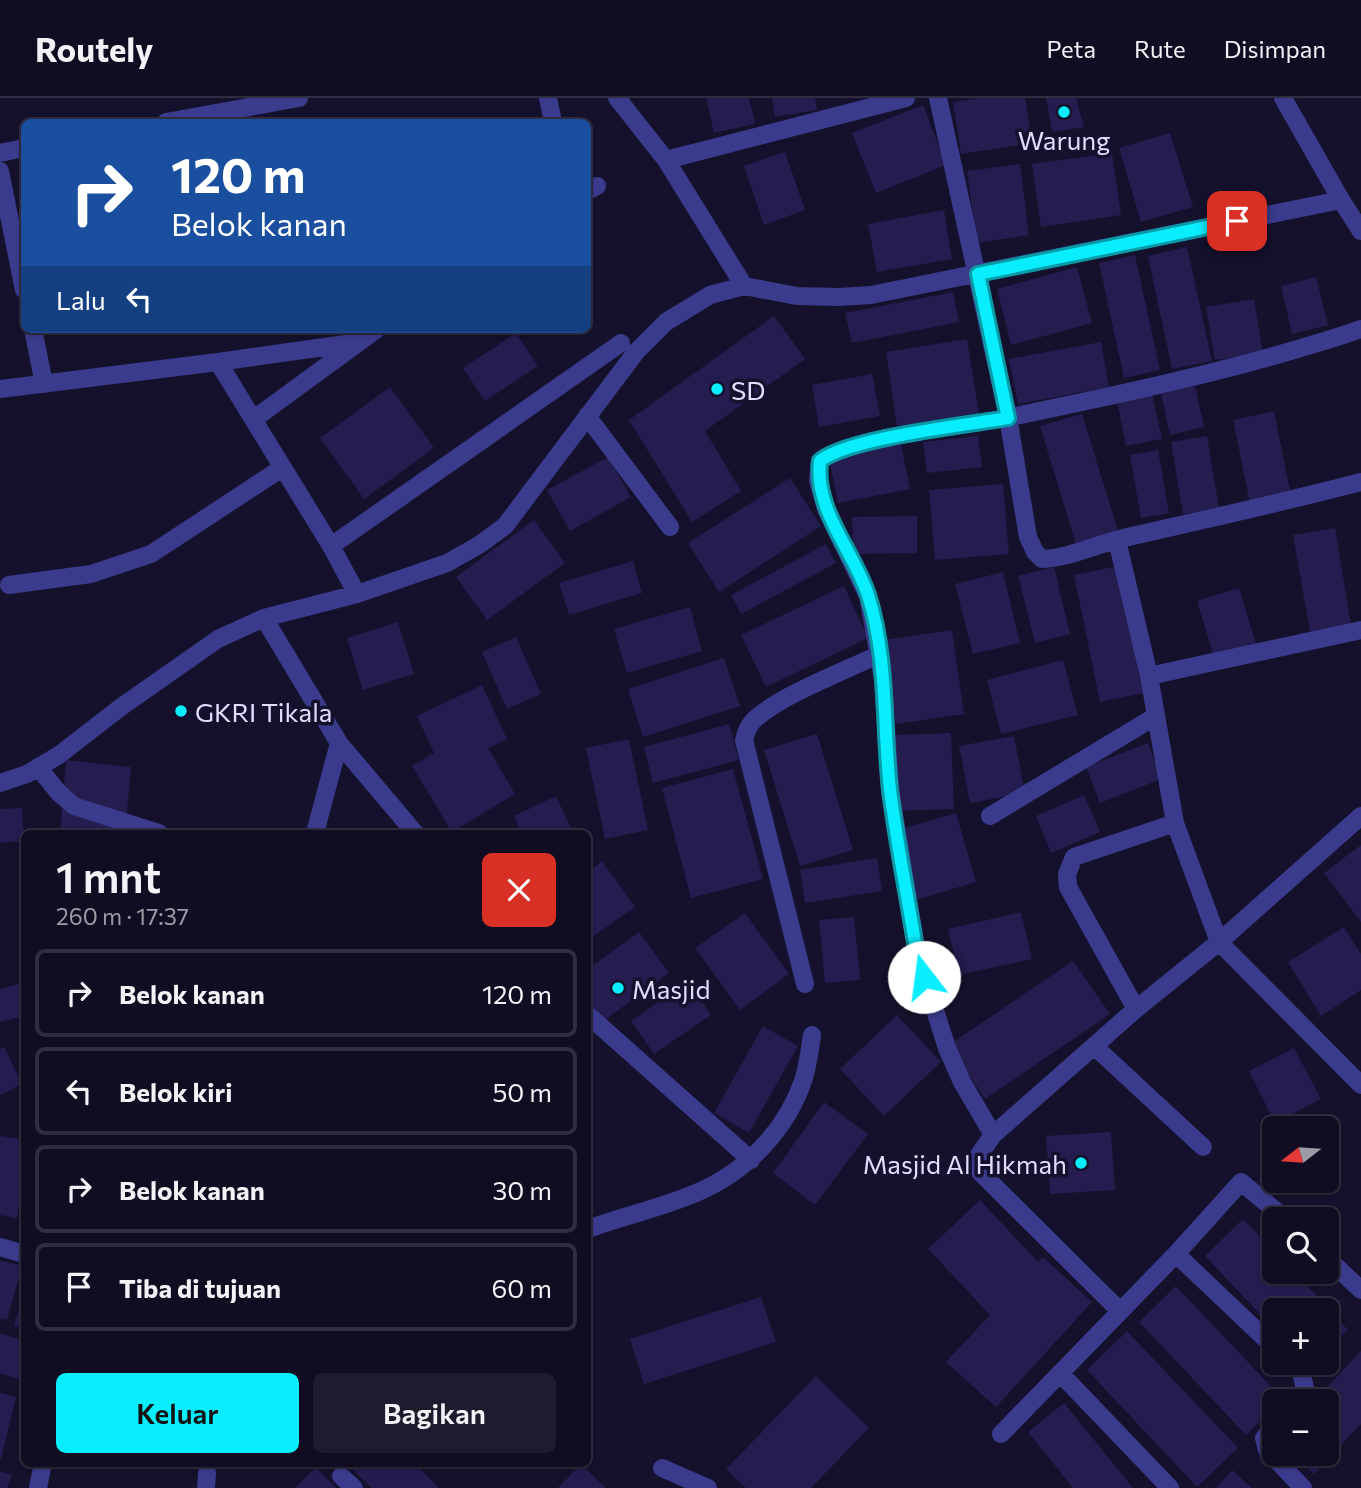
<!DOCTYPE html>
<html lang="id">
<head>
<meta charset="utf-8">
<style>
	:root { --surface:#100d22; --page:#1e1b2f; --text:#f1f3f6; --muted:#9c9ca5; --line:#302d40; --accent:#09eeff }
	body { margin:0; font-family:Commissioner,sans-serif; background:var(--page); color:var(--text); height:100vh; display:flex; flex-direction:column; font-size:26px; white-space:nowrap }
	* { box-sizing:border-box; margin:0 }
	p { font-size:23px; color:var(--muted) }
	.icon { flex:none; width:38px; height:38px; fill:none; stroke:currentColor; stroke-width:2; stroke-linecap:round; stroke-linejoin:round }
	.map { position:relative; flex:1; overflow:hidden }
	.sheet { position:absolute; left:21px; top:732px; width:570px; height:637px; display:flex; flex-direction:column; background:var(--surface); border-radius:10px; box-shadow:0 2px 5px #0004,0 0 0 2px var(--line) }
	.sheet>* { flex:none }
	.top-card { position:absolute; left:21px; top:21px; width:570px; height:214px; border-radius:10px; box-shadow:0 2px 5px #0004,0 0 0 2px var(--line); background:#1a4fa0; color:#fff; overflow:hidden }
	.needle { width:46px; rotate:253deg }
	.buttons { position:absolute; left:1262px; top:1018px; display:grid; gap:14px }
	.buttons a { display:grid; place-items:center; width:77px; height:77px; border-radius:10px; background:var(--surface); box-shadow:0 2px 5px #0004,0 0 0 2px var(--line); font-size:35px }
	.pin { position:absolute; display:grid; place-items:center; width:60px; height:60px; color:#fff; margin:-30px; border-radius:14px; box-shadow:0 4px 10px #0006 }
	.me { position:absolute; width:77px; margin:-38px; rotate:345deg; stroke-linejoin:round; filter:drop-shadow(0 0 5px #0008) }
	.turn { display:flex; align-items:center; gap:24px; height:147px; padding:0 35px; font-size:32px }
	.turn .icon { width:91px; height:91px; stroke-width:2.5 }
	.turn b { display:block; font-size:49px; line-height:60px }
	.then { display:flex; align-items:center; height:66px; padding:0 35px; background:#0003; gap:14px; font-size:26px }
	.round { display:grid; place-items:center; flex:none; width:74px; height:74px; border-radius:10px; background:var(--page) }
	.overview { display:flex; align-items:center; justify-content:space-between; height:119px; padding:0 35px }
	h1 { font-size:42px; font-weight:600; line-height:52px }
	.primary-button { display:flex; gap:14px; margin-top:auto; padding:14px 35px }
	.primary-button a { flex:1; height:80px; border-radius:10px; background:var(--accent); color:#111; font-size:28px; font-weight:600; line-height:80px; text-align:center }
	.primary-button a+a { background:var(--page); color:var(--text) }
	ul { padding:0; list-style:none }
	li { display:flex; align-items:center; gap:21px; height:88px; margin:0 14px 10px; padding:0 21px; border:4px solid var(--line); border-radius:10px }
	li div { flex:1 }
	li b { display:block; font-size:26px }
	li em { font-style:normal }
	header { display:flex; align-items:center; gap:42px; box-sizing:border-box; height:98px; padding:0 35px; background:var(--surface); border-bottom:2px solid var(--line) }
	header strong { font-size:33px }
	nav { display:flex; gap:38px; margin-inline-start:auto; font-size:24px }
	.map>svg:first-child { display:block }
	.building { fill:#251c4f }
	.lines { fill:none; stroke-linecap:round; stroke-linejoin:round }
	.minor { stroke:#3b3b8d; stroke-width:18 }
	.route-casing { stroke:#069ba6; stroke-width:18 }
	.route { stroke:#09eeff; stroke-width:12 }
	.poi-dot { fill:#09eeff; stroke:#15112d; stroke-width:2.5 }
	.labels { text-anchor:middle; dominant-baseline:central; stroke-width:7; stroke-linejoin:round; paint-order:stroke }
	.poi-label { font-size:26px; fill:#e0ddff; stroke:#15112d; text-anchor:start }
</style>
</head>
<body>
<header>
<strong>Routely</strong>
<nav><a>Peta</a><a>Rute</a><a>Disimpan</a></nav>
</header>
<div class="map">
<svg width="1361" height="1390" viewBox="0 0 1361 1390">
	<rect width="100%" height="100%" fill="#15112d"/>
	<path class="building" d="M706,0H749L755,26L714,35Z
		M772,0H815L817,12L775,19Z
		M980,0H1025L1032,45L961,56L953,4Z
		M1046,0H1076L1084,29L1052,34Z
		M923,7L946,67L876,95L852,35Z
		M1170,35L1193,109L1141,124L1119,50Z
		M785,54L805,112L764,127L744,68Z
		M1112,55L1121,117L1041,129L1032,66Z
		M1020,66L1029,137L977,145L967,73Z
		M944,112L952,161L877,174L868,126Z
		M1187,149L1212,263L1172,271L1148,158Z
		M1135,157L1160,272L1124,280L1099,165Z
		M1077,169L1092,225L1011,247L997,191Z
		M1316,179L1328,227L1292,236L1281,188Z
		M953,194L959,224L852,245L845,215Z
		M1254,201L1263,255L1215,262L1206,209Z
		M774,218L805,261L705,333L741,393L692,424L629,322Z
		M516,235L538,268L485,303L463,270Z
		M967,241L979,315L897,328L886,254Z
		M1101,244L1109,289L1018,306L1009,261Z
		M872,276L880,318L819,329L812,287Z
		M1195,288L1204,329L1170,337L1161,296Z
		M390,289L434,350L364,401L320,340Z
		M1152,296L1162,341L1126,348L1117,303Z
		M1274,313L1291,397L1250,405L1233,322Z
		M1082,316L1119,436L1077,449L1040,328Z
		M978,338L982,369L927,375L923,344Z
		M1207,338L1219,410L1183,416L1171,344Z
		M901,346L910,391L838,405L829,360Z
		M1158,352L1169,415L1141,420L1130,357Z
		M608,359L631,399L570,433L547,392Z
		M790,380L821,428L719,494L688,445Z
		M1003,386L1009,456L935,462L929,392Z
		M917,418V455L853,456L852,419Z
		M534,422L565,465L487,522L456,479Z
		M1335,430L1351,527L1310,534L1293,437Z
		M826,446L836,465L741,516L731,497Z
		M633,463L642,495L569,517L559,485Z
		M1118,468L1143,595L1100,604L1074,477Z
		M1054,469L1070,536L1035,545L1018,478Z
		M1003,474L1020,545L973,556L955,486Z
		M844,488L868,540L766,589L741,537Z
		M1239,490L1256,546L1214,559L1197,503Z
		M690,509L702,553L627,575L614,531Z
		M398,524L414,576L363,592L347,540Z
		M952,532L964,616L896,626L884,542Z
		M516,539L541,596L507,611L482,554Z
		M724,560L740,608L643,639L628,591Z
		M1063,562L1078,617L1001,636L987,582Z
		M482,587L507,641L488,650L515,696L452,734L412,668L434,655L417,618Z
		M729,626L739,662L653,685L644,649Z
		M951,635L954,711L897,713L894,637Z
		M817,636L853,752L800,768L764,652Z
		M1014,638L1025,695L970,705L959,648Z
		M629,641L648,732L605,741L586,650Z
		M1148,645L1161,681L1100,705L1086,669Z
		M66,662L131,669L125,735H60Z
		M733,671L763,781L691,800L662,690Z
		M1084,697L1100,734L1051,755L1036,718Z
		M556,698L573,735H521L514,718Z
		M22,710L24,743L0,745V711Z
		M956,715L976,784L916,802L897,732Z
		M1361,747V824L1324,775Z
		M877,760L882,793L805,805L800,772Z
		M602,763L635,809L588,842V774Z
		M1021,814L1032,861L959,877L948,831Z
		M745,815L789,876L740,912L695,850Z
		M854,819L860,882L825,885L819,822Z
		M1344,829L1361,856V892L1321,918L1288,864Z
		M639,834L669,875L602,924L588,906V871Z
		M1073,863L1110,916L985,1001L949,947Z
		M688,884L711,917L654,956L631,923Z
		M22,885L24,918L0,924V891Z
		M897,917L941,964L884,1018L840,971Z
		M763,928L798,948L749,1035L714,1015Z
		M4,949L22,986L0,997V951Z
		M1294,950L1321,1001L1275,1025L1249,973Z
		M824,1004L868,1036L815,1107L773,1075Z
		M1111,1034L1115,1092L1050,1096L1046,1038Z
		M0,1038L24,1042V1077L17,1120L0,1117Z
		M980,1102L1038,1164L1043,1159L1092,1204L996,1309L946,1264L990,1217L928,1151Z
		M1243,1121L1274,1153V1174H1294L1348,1232L1326,1252V1213H1274V1231L1205,1158Z
		M0,1162L22,1168L7,1222L0,1220Z
		M1176,1188L1283,1301L1274,1304V1310L1246,1337L1139,1224Z
		M24,1194V1231L14,1228Z
		M761,1199L776,1244L644,1286L630,1241Z
		M1127,1233L1238,1350L1197,1389L1087,1272Z
		M0,1235L24,1243V1283L0,1275Z
		M1361,1253V1326L1314,1376L1294,1356H1326V1304H1313Z
		M816,1278L869,1330L811,1390H746L726,1371Z
		M0,1295L16,1299L1,1361H0Z
		M1064,1305L1133,1390H1073L1028,1334Z
		M355,1365H414L439,1390H372L350,1369Z
		M581,1366L606,1390H558Z
		M316,1369L336,1390H295Z
		M1232,1372L1252,1390H1216Z
		M0,1373L12,1377L7,1390H0Z"/>
	<g class="lines">
		<path class="minor" d="M548,0L553,24
			M617,0L666,62L744,188
			M938,0L1008,319L1028,439L1035,454L1042,461C1069,460 1095,447 1120,441C1201,422 1281,405 1361,384
			M1283,0L1341,102
			M166,24L299,0
			M0,55L24,50
			M666,62L906,0
			M0,73L24,192
			M588,93L597,88
			M33,231L44,286
			M218,264L353,245
			M0,291L218,264L331,448L357,496
			M587,318L670,429
			M254,321L377,231
			M1117,442L1149,578L1175,725L1219,844L1361,987
			M331,448L621,245
			M9,487L91,476L151,456L282,370
			M264,520L339,645L415,735
			M1149,578L1361,532
			M38,669L58,694L74,708L159,735
			M0,685L27,676L59,657L121,609L218,541L264,520L357,496L447,465L479,447L505,428L636,254L666,224L710,197L744,188L797,198L839,199L871,197L1341,102L1361,133
			M990,718L1156,618
			M315,735L339,645
			M805,886L744,642C746,635 748,628 753,623C780,597 845,573 880,556
			M1136,911L1068,789L1067,776L1074,759L1175,725
			M588,917L751,1062
			M1094,948L1203,1049
			M993,1037L962,984L947,950L917,856L890,692L883,581L868,498L826,411L818,382L820,363C849,339 968,328 1011,319C1097,301 1184,283 1270,259C1300,250 1331,242 1361,231
			M588,1131C623,1118 661,1110 696,1095C746,1074 787,1032 804,980C808,966 810,951 812,937
			M0,1149L24,1156
			M1176,1156L1241,1084L1287,1122
			M1326,1159L1361,1192
			M1120,1213L980,1074L979,1057L993,1037L1136,911L1219,844L1361,718
			M1292,1265L1301,1274L1305,1290L1294,1304
			M1060,1275L1170,1390
			M1274,1328L1264,1340L1267,1352L1303,1390
			M1001,1336L1176,1156L1274,1249
			M662,1370L708,1390
			M341,1378L354,1390
			M38,1390L43,1365
			M206,1390L207,1375"/>
	</g>
	<g class="lines">
		<g class="route-casing">
			<path id="route" d="M924,879L917,856C908,801 897,747 890,692C883,628 888,559 868,497C853,452 814,412 820,363C848,340 967,327 1008,320L978,176L1237,123"/>
		</g>
		<use href="#route" class="route"/>
	</g>
	<g class="poi-dot">
		<circle cx="1064" cy="14" r="7"/>
		<circle cx="717" cy="291" r="7"/>
		<circle cx="181" cy="613" r="7"/>
		<circle cx="618" cy="890" r="7"/>
		<circle cx="1081" cy="1065" r="7"/>
	</g>
	<g class="labels">
		<g class="poi-label">
			<text x="1064" y="41" text-anchor="middle">Warung</text>
			<text x="731" y="291">SD</text>
			<text x="195" y="613">GKRI Tikala</text>
			<text x="632" y="890">Masjid</text>
			<text x="1067" y="1065" text-anchor="end">Masjid Al Hikmah</text>
		</g>
	</g>
</svg>
<div class="buttons">
<a><svg class="needle" viewBox="-14 -14 28 28"><path d="M0-13l5 13h-10z" fill="#e53935"/><path d="M0 13l5-13h-10z" fill="#9c9ca5"/></svg></a>
<a><svg class="icon" aria-label="search" viewBox="0 0 24 24"><circle cx="10" cy="10" r="6"/><path d="M15 15l6 6"/></svg></a>
<a>+</a>
<a>−</a>
</div>
<div class="pin" style="left:1237px;top:123px;background:#d93025"><svg class="icon" aria-label="arrive" viewBox="0 0 24 24"><path d="M6 21V4h12l-3 4 3 4H6"/></svg></div>
<svg class="me" style="left:924px;top:879px" viewBox="-20 -20 40 40"><circle r="19" fill="#fff"/><path d="M0-13L10 11 0 6-10 11z" fill="#09eeff"/></svg>
<div class="top-card">
<div class="turn"><svg class="icon" aria-label="right" viewBox="0 0 24 24"><path d="M7 20v-9h11M14 6l5 5-5 5"/></svg><div><b>120 m</b>Belok kanan</div></div>
<div class="then">Lalu<svg class="icon" aria-label="left" viewBox="0 0 24 24"><path d="M17 20v-9H6M10 6l-5 5 5 5"/></svg></div>
</div>
<section class="sheet">
<div class="overview"><div><h1>1 mnt</h1><p>260 m · 17:37</p></div><a class="round" style="background:#d93025;color:#fff"><svg class="icon" aria-label="close" viewBox="0 0 24 24"><path d="M6 6l12 12M18 6L6 18"/></svg></a></div>
<ul>
<li><svg class="icon" aria-label="right" viewBox="0 0 24 24"><path d="M7 20v-9h11M14 6l5 5-5 5"/></svg><div><b>Belok kanan</b></div><em>120 m</em></li>
<li><svg class="icon" aria-label="left" viewBox="0 0 24 24"><path d="M17 20v-9H6M10 6l-5 5 5 5"/></svg><div><b>Belok kiri</b></div><em>50 m</em></li>
<li><svg class="icon" aria-label="right" viewBox="0 0 24 24"><path d="M7 20v-9h11M14 6l5 5-5 5"/></svg><div><b>Belok kanan</b></div><em>30 m</em></li>
<li><svg class="icon" aria-label="arrive" viewBox="0 0 24 24"><path d="M6 21V4h12l-3 4 3 4H6"/></svg><div><b>Tiba di tujuan</b></div><em>60 m</em></li>
</ul>
<div class="primary-button"><a>Keluar</a><a>Bagikan</a></div>
</section>
</div>
</body>
</html>
